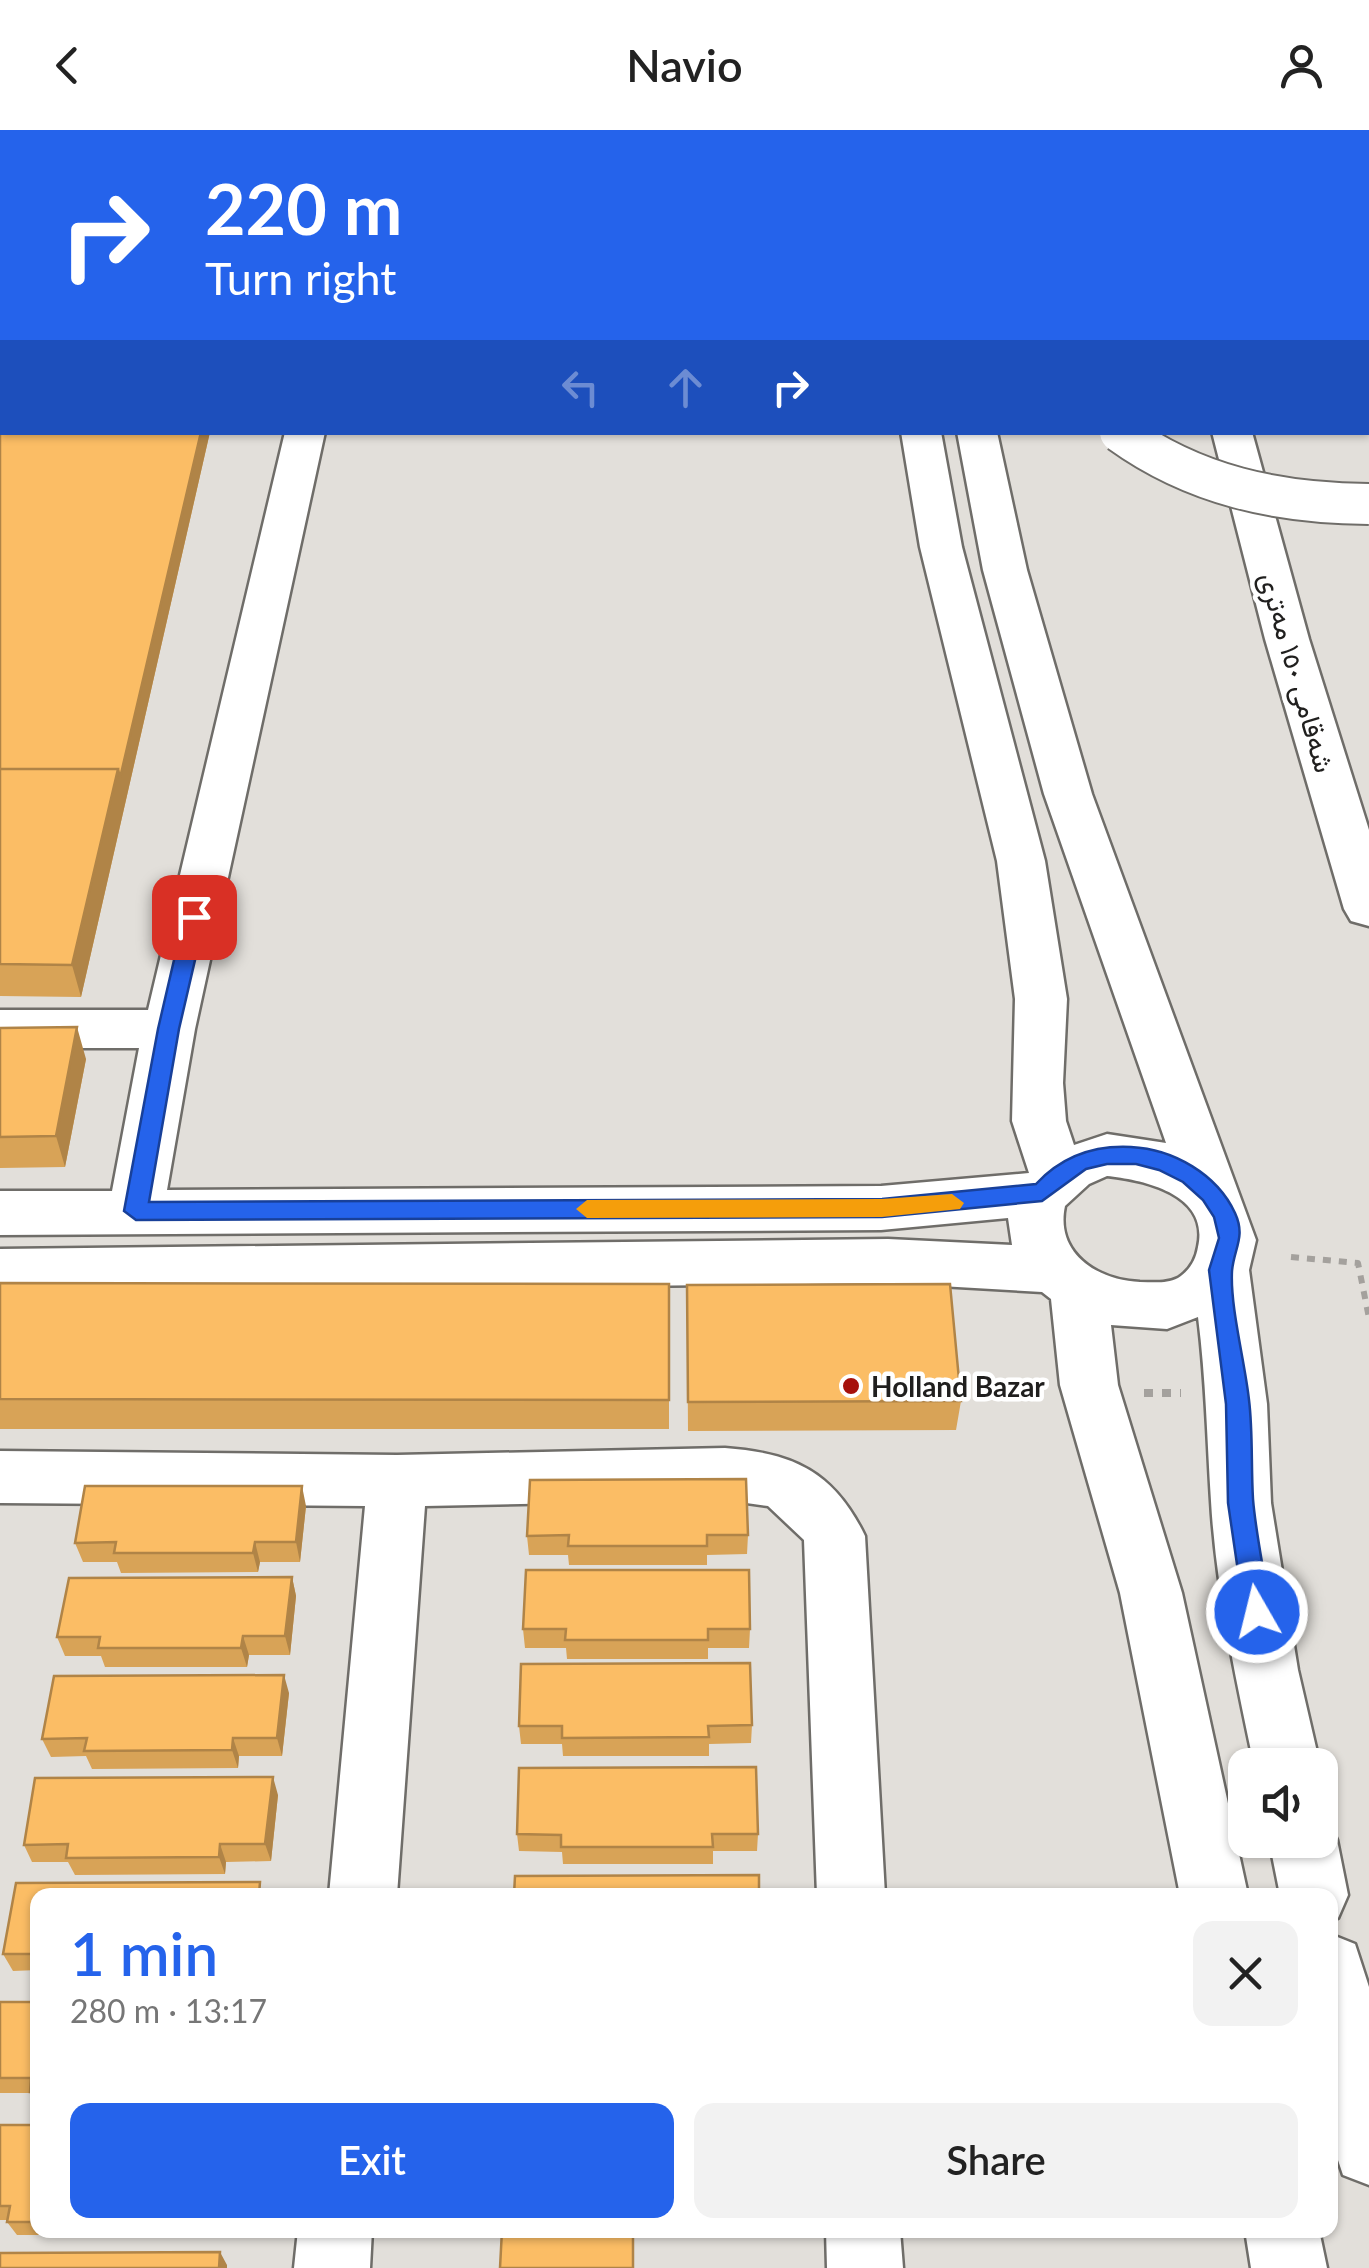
<!DOCTYPE html>
<html lang="en">
<head>
<meta charset="utf-8">
<style>
	:root { --surface:#fff; --page:#f2f2f2; --text:#222; --muted:#767676; --accent:#2563eb }
	body { margin:0; font-family:Lato,Vazirmatn,sans-serif; background:var(--page); color:var(--text); height:100vh; display:flex; flex-direction:column; font-size:38px; white-space:nowrap }
	* { box-sizing:border-box; margin:0 }
	p { font-size:32px; color:var(--muted) }
	.icon { flex:none; width:55px; height:55px; fill:none; stroke:currentColor; stroke-width:2; stroke-linecap:round; stroke-linejoin:round }
	.map { position:relative; flex:1; overflow:hidden }
	.drawer { position:absolute; left:30px; top:1758px; width:1308px; height:350px; display:flex; flex-direction:column; background:var(--surface); border-radius:20px; box-shadow:0 2px 8px #0004 }
	.drawer>* { flex:none }
	.hud { position:absolute; left:0px; top:0px; width:1370px; height:305px; box-shadow:0 2px 8px #0004; background:#2563eb; color:#fff; overflow:hidden }
	.fabs { position:absolute; left:1228px; top:1618px; display:grid; gap:20px }
	.fabs a { display:grid; place-items:center; width:110px; height:110px; border-radius:20px; background:var(--surface); box-shadow:0 2px 8px #0004; font-size:50px }
	.pin { position:absolute; display:grid; place-items:center; width:85px; height:85px; color:#fff; margin:-42px; border-radius:20px; box-shadow:0 5px 15px #0006 }
	.me { position:absolute; width:110px; margin:-55px; rotate:352deg; stroke-linejoin:round; filter:drop-shadow(0 0 8px #0008) }
	.turn { display:flex; align-items:center; gap:35px; height:210px; padding:0 40px; font-size:45px }
	.turn .icon { width:130px; height:130px; stroke-width:2.5 }
	.turn b { display:block; font-size:70px; line-height:85px }
	.lanes { display:flex; align-items:center; height:95px; padding:0 40px; background:#0003; justify-content:center; gap:50px; direction:ltr }
	.lanes .off { opacity:.35 }
	.round { display:grid; place-items:center; flex:none; width:105px; height:105px; border-radius:20px; background:var(--page) }
	.head { display:flex; align-items:center; justify-content:space-between; height:170px; padding:0 40px }
	h1 { font-size:60px; font-weight:600; line-height:75px; color:var(--accent) }
	.action { display:flex; gap:20px; margin-top:auto; padding:20px 40px }
	.action a { flex:1; height:115px; border-radius:20px; background:var(--accent); color:#fff; font-size:40px; font-weight:600; line-height:115px; text-align:center }
	.action a+a { background:var(--page); color:var(--text) }
	header { display:flex; justify-content:space-between; align-items:center; height:130px; padding:0 40px; background:var(--surface); font-size:45px; font-weight:600 }
	.map>svg:first-child { display:block }
	.lines { fill:none; stroke-linecap:round; stroke-linejoin:round }
	.minor-casing { stroke:#6f6d69; stroke-width:5 }
	.highway-casing { stroke:#6f6d69; stroke-width:5 }
	.path-far1 { stroke:#a4a19d; stroke-width:6; stroke-dasharray:8 8; stroke-linecap:butt }
	.path { stroke:#a4a19d; stroke-width:8; stroke-dasharray:9 9; stroke-linecap:butt }
	.minor { fill:#fff; fill-rule:evenodd }
	.highway { fill:#fff; fill-rule:evenodd }
	.highway-bridge-casing { stroke:#6f6d69; stroke-width:44; stroke-linecap:butt }
	.highway-bridge { stroke:#fff; stroke-width:40 }
	.wall { fill:#d8a357 }
	.shaded-wall { fill:#b08447 }
	.building { fill:#fbbd65; stroke:#b08447; stroke-width:2.5 }
	.route { fill:#2563eb; stroke:#184099; stroke-width:2.5 }
	.slow { fill:#f59e0b }
	.poi-dot { fill:#a6110c; stroke:#fff; stroke-width:4 }
	.labels { text-anchor:middle; dominant-baseline:central; stroke-width:9; stroke-linejoin:round; paint-order:stroke }
	.street-label { font-size:28px; fill:#201f1e; stroke:#fff }
	.poi-label { font-size:28px; font-weight:bold; fill:#201f1e; stroke:#fff; text-anchor:start }
</style>
</head>
<body>
<header><svg class="icon" aria-label="back" viewBox="0 0 24 24"><path d="M15 5l-7 7 7 7"/></svg>Navio<svg class="icon" aria-label="person" viewBox="0 0 24 24"><circle cx="12" cy="8" r="4"/><path d="M4 21q1-7 8-7t8 7"/></svg></header>
<div class="map">
<svg width="1369" height="2138" viewBox="0 0 1369 2138">
	<rect width="100%" height="100%" fill="#e2dfda"/>
	<g class="lines">
		<g class="minor-casing">
			<path id="minor" d="M898,0H932V2H898Z
				M942,0H976V2H942Z
				M0,156H2V178H0Z
				M285,302H325L195,899L167,1060L881,1056L1029,1043L1012,991L1015,869L997,731L920,417L901,302H941L962,417L1045,731L1067,869L1063,953L1066,991L1074,1015L1107,1004L1166,1013L1044,664L983,440L957,302H997L1027,440L1092,664L1256,1110L1249,1140L1267,1274L1271,1373L1298,1540L1320,1635H1254C1236,1549 1216,1459 1211,1371C1207,1309 1206,1249 1198,1187L1167,1199L1111,1195L1118,1255L1182,1463L1248,1765H1180L1120,1463L1060,1255L1051,1169L1042,1162L888,1153L0,1163V1119L888,1109L1012,1115L1008,1088L881,1100L0,1105V1061H112L139,918H0V880H148ZM1107,1046C1144,1050 1210,1064 1198,1117C1196,1130 1189,1141 1178,1148C1166,1154 1153,1152 1140,1152C1097,1150 1055,1123 1065,1076L1089,1054Z
				M725,1318C794,1323 834,1342 865,1406L885,1765H817L804,1410L768,1376L725,1370L425,1376L397,1765H329L365,1376L0,1373V1321L397,1325Z
				M1320,1685L1327,1688L1337,1710L1348,1765L1338,1788L1330,1791V1765H1280L1269,1710H1320Z
				M1330,1804L1355,1814L1369,1857V2055L1343,2045L1330,2006Z
				M298,2100H372L370,2138H294Z
				M826,2100H900L903,2138H827Z
				M1245,2100H1319L1327,2138H1251Z"/>
		</g>
		<g class="highway-casing">
			<path id="highway" d="M1011,0H1045V2H1011Z
				M1140,0H1174L1175,2H1141Z
				M1318,0H1352V2H1318Z
				M1368,98H1369V125H1368Z
				M1212,302H1252L1309,509L1369,700V796L1351,791L1344,779L1265,509Z"/>
		</g>
		<path class="path-far1" d="M1291,1127L1358,1133L1369,1188"/>
		<path class="path" d="M1144,1263H1181"/>
		<use href="#minor" class="minor"/>
		<use href="#highway" class="highway"/>
		<g class="highway-bridge-casing">
			<path id="highway-bridge" d="M1120,302C1195,356 1277,373 1369,374"/>
		</g>
		<use href="#highway-bridge" class="highway-bridge"/>
	</g>
	<path class="wall" d="M0,1L2,2V130H0Z
		M0,191L2,302H210L81,867L0,866Z
		M0,898L86,929L65,1037L0,1038Z
		M0,1153L669,1154V1299H0Z
		M687,1155L961,1271L956,1300L688,1301Z
		M306,1376L300,1432H260L258,1442L121,1443L117,1432H83L75,1413Z
		M748,1405L747,1424L707,1425V1435H569L568,1425H529L527,1406Z
		M292,1447L296,1466L290,1525H249L247,1537H105L101,1526H65L57,1507Z
		M523,1499H750L749,1518H708V1529H567L566,1518H525Z
		M289,1563L282,1626H239L238,1638L92,1639L86,1626L51,1627L42,1609Z
		M752,1595L751,1613L709,1614V1626H563L562,1614H521L519,1596Z
		M278,1665L271,1731L226,1732L225,1744L75,1745L68,1732H32L24,1715Z
		M517,1704H758L757,1721H713V1734H563L562,1722L519,1721Z
		M38,1765V1840L13,1841L3,1824Z
		M0,1872H38V1975L30,1963H0Z
		M0,1995H38V2100H183V2105H17L7,2092V2090H0Z"/>
	<path class="shaded-wall" d="M201,302H210L81,867L72,835L118,639Z
		M77,897L86,929L65,1037L56,1006Z
		M302,1356L306,1376L300,1432L296,1412Z
		M255,1412L260,1432L258,1442L253,1423Z
		M292,1447L296,1466L290,1525L285,1506Z
		M243,1506L249,1525L247,1537L241,1518Z
		M284,1545L289,1563L282,1626L277,1608Z
		M233,1608L239,1626L238,1638L232,1620Z
		M273,1647L278,1665L271,1731L265,1714Z
		M220,1714L226,1732L225,1744L219,1727Z
		M220,2122L227,2135V2138H219Z"/>
	<path class="building" d="M0,1L182,2H2V109H0Z
		M2,184V302H201L120,648L118,639H0V191Z
		M0,639H118L72,835L0,834Z
		M77,897L56,1006L0,1007V898Z
		M0,1153L669,1154V1270L0,1269Z
		M950,1154L961,1271L688,1272L687,1155Z
		M746,1349L748,1405H707V1416H568L569,1405L527,1406L530,1350Z
		M85,1356H302L296,1412H255L253,1423H114L116,1412L75,1413Z
		M526,1440H749L750,1499H708V1510H565L566,1499H523Z
		M292,1447L285,1506H243L241,1518H98L100,1507H57L69,1448Z
		M750,1533L752,1595L708,1596L709,1607L562,1608V1596H519L521,1534Z
		M284,1545L277,1608H233L232,1620L84,1621L87,1608L42,1609L54,1546Z
		M756,1637L758,1704H712L713,1717H561V1705L517,1704L519,1638Z
		M273,1647L265,1714H220L219,1727L66,1728L68,1714L24,1715L35,1648Z
		M759,1745V1765H514L515,1746Z
		M260,1752L259,1765H38V1824H3L16,1753Z
		M0,1872H38V1962H30L31,1948H0Z
		M0,1995H38V2092H7L10,2076H0Z
		M502,2100H633V2138H500Z
		M220,2122L219,2138H0V2123Z"/>
	<path class="route" d="M194,780L205,787L179,899L149,1072L882,1069L1036,1054C1062,1026 1093,1015 1131,1017C1173,1019 1217,1044 1235,1083C1246,1107 1234,1118 1232,1141C1230,1177 1245,1232 1249,1270C1253,1302 1251,1336 1253,1369C1256,1406 1265,1444 1270,1482L1266,1490L1257,1493L1248,1490L1244,1482L1228,1373L1226,1274L1209,1140L1219,1108L1214,1087L1203,1070L1183,1052L1159,1040L1136,1034H1107L1086,1039L1042,1071L882,1087L136,1090L124,1081L158,899L184,787Z"/>
	<path class="slow" d="M952,1064L964,1073L960,1079L882,1087L587,1088L576,1079L587,1070L882,1069Z"/>
	<circle class="poi-dot" cx="851" cy="1256" r="10"/>
	<g class="labels">
		<g class="street-label">
			<text transform="translate(1298 542) rotate(74)">شەقامی ١٥٠ مەتری</text>
		</g>
		<g class="poi-label">
			<text x="871" y="1256">Holland Bazar</text>
		</g>
	</g>
</svg>
<div class="fabs">
<a><svg class="icon" aria-label="sound" viewBox="0 0 24 24"><path d="M4 9h4l5-4v14l-5-4H4zM17 9q2 3 0 6"/></svg></a>
</div>
<div class="pin" style="left:194px;top:787px;background:#d93025"><svg class="icon" aria-label="arrive" viewBox="0 0 24 24"><path d="M6 21V4h12l-3 4 3 4H6"/></svg></div>
<svg class="me" style="left:1257px;top:1482px" viewBox="-20 -20 40 40"><circle r="17" fill="#2563eb" stroke="#fff" stroke-width="3"/><path d="M0-11L8 9 0 5-8 9z" fill="#fff"/></svg>
<div class="hud">
<div class="turn"><svg class="icon" aria-label="right" viewBox="0 0 24 24"><path d="M7 20v-9h11M14 6l5 5-5 5"/></svg><div><b>220 m</b>Turn right</div></div>
<div class="lanes"><svg class="icon off" aria-label="left" viewBox="0 0 24 24"><path d="M17 20v-9H6M10 6l-5 5 5 5"/></svg><svg class="icon off" aria-label="ahead" viewBox="0 0 24 24"><path d="M12 20V5M6 11l6-6 6 6"/></svg><svg class="icon" aria-label="right" viewBox="0 0 24 24"><path d="M7 20v-9h11M14 6l5 5-5 5"/></svg></div>
</div>
<section class="drawer">
<div class="head"><div><h1>1 min</h1><p>280 m · 13:17</p></div><a class="round"><svg class="icon" aria-label="close" viewBox="0 0 24 24"><path d="M6 6l12 12M18 6L6 18"/></svg></a></div>
<div class="action"><a>Exit</a><a>Share</a></div>
</section>
</div>
</body>
</html>
